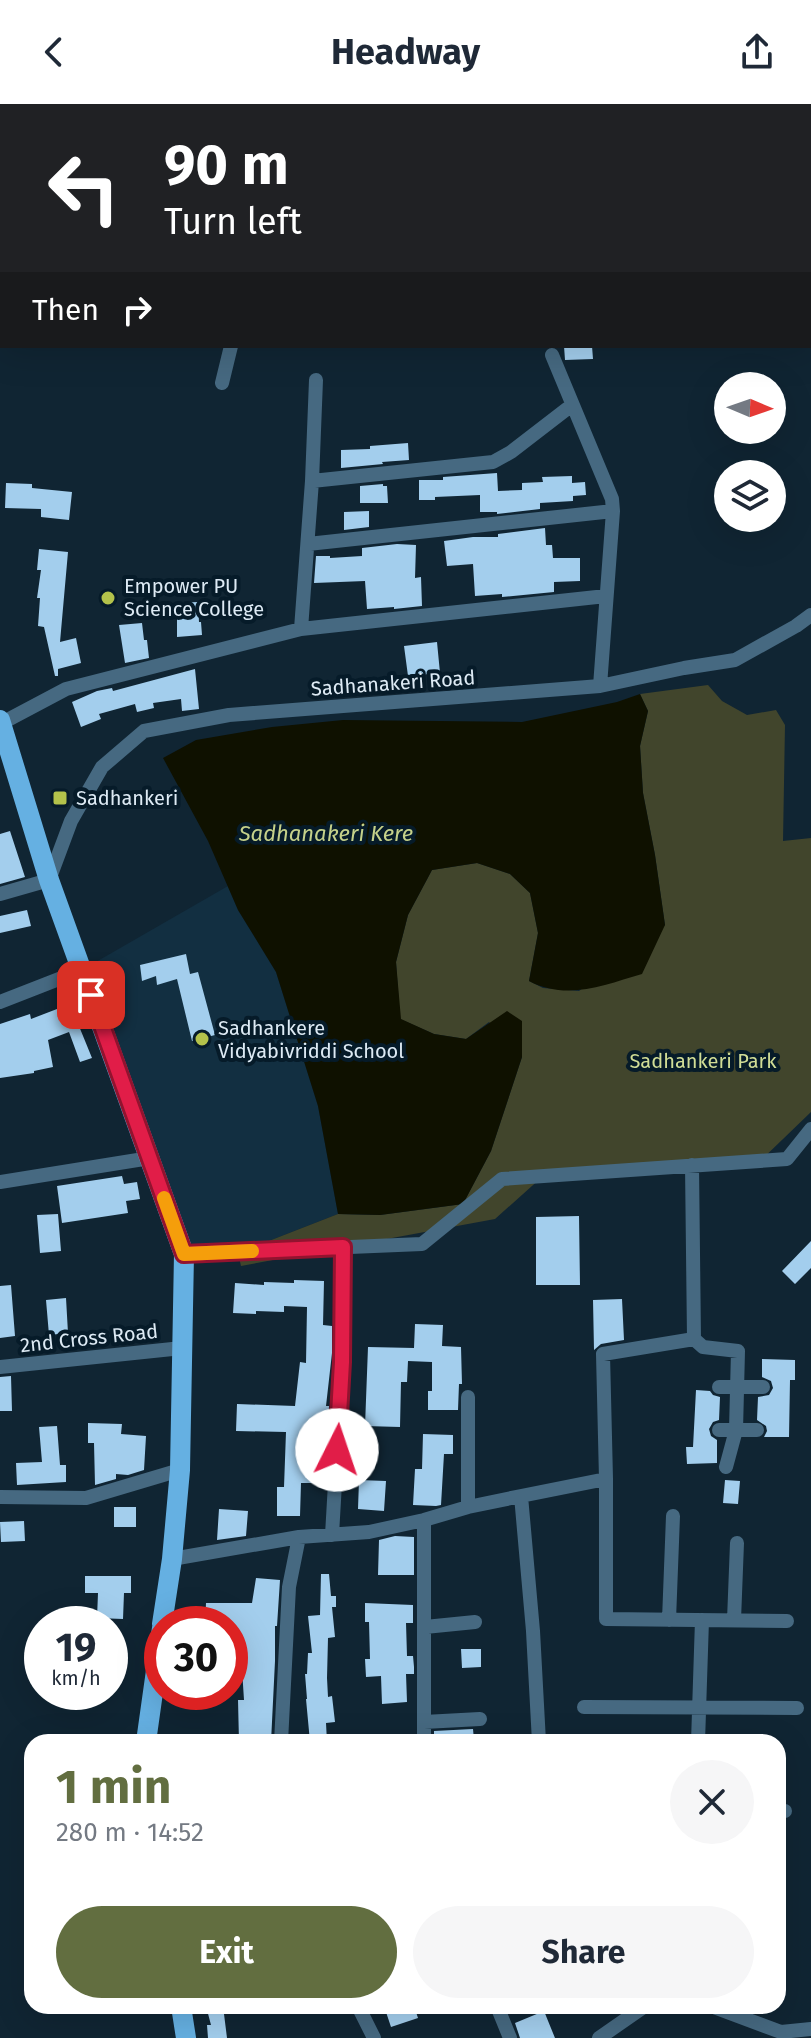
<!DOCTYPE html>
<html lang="en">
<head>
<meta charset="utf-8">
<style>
	:root { --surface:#fff; --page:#f6f6f7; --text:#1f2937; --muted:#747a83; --accent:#626e40 }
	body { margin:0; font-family:"Fira Sans",sans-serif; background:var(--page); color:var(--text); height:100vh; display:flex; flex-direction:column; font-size:30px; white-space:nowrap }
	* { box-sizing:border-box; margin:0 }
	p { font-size:26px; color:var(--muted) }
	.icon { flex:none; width:44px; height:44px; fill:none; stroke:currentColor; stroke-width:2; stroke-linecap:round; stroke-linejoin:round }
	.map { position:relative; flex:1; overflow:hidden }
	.side { position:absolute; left:24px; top:1630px; width:762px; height:280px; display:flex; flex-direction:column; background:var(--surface); border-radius:24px; box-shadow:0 8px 32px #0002 }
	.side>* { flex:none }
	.guide { position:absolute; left:0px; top:0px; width:812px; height:244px; box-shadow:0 8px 32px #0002; background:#202124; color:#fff; overflow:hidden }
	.needle { width:52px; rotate:92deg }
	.buttons { position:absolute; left:714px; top:268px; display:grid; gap:16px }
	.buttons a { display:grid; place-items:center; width:72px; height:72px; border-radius:50%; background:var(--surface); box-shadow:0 8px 32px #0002; font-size:40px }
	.speed { position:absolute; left:24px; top:1502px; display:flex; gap:16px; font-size:40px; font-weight:700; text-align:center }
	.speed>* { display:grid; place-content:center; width:104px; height:104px; border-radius:50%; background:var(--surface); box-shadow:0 8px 32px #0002; line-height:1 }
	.speed small { font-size:20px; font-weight:400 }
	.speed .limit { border:12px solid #d22; background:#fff; color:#111 }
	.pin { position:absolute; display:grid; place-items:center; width:68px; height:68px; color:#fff; margin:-34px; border-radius:16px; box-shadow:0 4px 12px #0006 }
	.me { position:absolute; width:88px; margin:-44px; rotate:4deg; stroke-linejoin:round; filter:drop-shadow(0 0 6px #0008) }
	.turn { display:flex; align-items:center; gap:28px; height:168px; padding:0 32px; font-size:36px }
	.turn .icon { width:104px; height:104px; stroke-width:2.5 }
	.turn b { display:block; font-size:56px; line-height:68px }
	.then { display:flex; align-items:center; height:76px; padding:0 32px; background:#0003; gap:16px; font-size:30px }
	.round { display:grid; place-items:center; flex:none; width:84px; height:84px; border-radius:42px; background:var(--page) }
	.headline { display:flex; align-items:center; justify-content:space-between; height:136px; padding:0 32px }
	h1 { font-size:48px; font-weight:700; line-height:60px; color:var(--accent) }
	.primary-button { display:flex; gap:16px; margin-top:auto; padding:16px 32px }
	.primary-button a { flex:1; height:92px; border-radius:48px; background:var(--accent); color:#fff; font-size:32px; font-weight:700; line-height:92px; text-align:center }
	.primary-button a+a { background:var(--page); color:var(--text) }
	header { display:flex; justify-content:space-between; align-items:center; height:104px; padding:0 32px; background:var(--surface); font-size:36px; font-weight:700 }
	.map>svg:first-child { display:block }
	.built { fill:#122f41 }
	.green { fill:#41452c }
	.water { fill:#0f1100 }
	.building { fill:#a3ceed }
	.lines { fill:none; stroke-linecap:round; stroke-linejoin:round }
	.street { stroke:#466981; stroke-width:14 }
	.primary { stroke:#65b0e2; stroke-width:20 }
	.route-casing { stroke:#92132f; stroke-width:20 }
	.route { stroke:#e11d48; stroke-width:14 }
	.slow { stroke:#f59e0b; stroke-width:14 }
	.poi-dot { fill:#b3c24b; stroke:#061b29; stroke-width:3 }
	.labels { text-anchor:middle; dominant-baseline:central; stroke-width:8; stroke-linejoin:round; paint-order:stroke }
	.poi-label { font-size:20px; fill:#ddeaf4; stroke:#061b29; text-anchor:start }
	.street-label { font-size:20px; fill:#ddeaf4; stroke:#061b29 }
	.park-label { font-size:20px; fill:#d1dd96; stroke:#061b29 }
	.water-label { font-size:22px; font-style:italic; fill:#c5d18a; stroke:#061b29 }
</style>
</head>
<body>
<header><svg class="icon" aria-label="back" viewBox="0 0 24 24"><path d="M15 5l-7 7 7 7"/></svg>Headway<svg class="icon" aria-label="share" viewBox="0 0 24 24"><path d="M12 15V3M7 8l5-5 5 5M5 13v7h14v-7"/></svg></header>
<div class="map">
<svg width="811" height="1934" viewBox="0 0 811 1934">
	<rect width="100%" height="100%" fill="#102533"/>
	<path class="built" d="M228,782L238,806L276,868L318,1002L338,1110L238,1149L184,1150L82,866Z"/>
	<path class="green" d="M708,581L722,597L747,611L776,606L785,621L783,737L811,734V1008L756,1061L542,1073L495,1115L241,1162L238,1149L338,1110L380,1111L463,1100L491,1047L522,953L489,918L466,935L434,930L400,915L396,858L408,811L432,766L477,759L510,770L530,789L538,829L529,877L543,884L579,887L665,821L655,751L643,689L640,642L648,607L640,590Z"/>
	<path class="water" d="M640,590L648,607L640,642L643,689L655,751L665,821L642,870C604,881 567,897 529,877L538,829L530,789L510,770L477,759L432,766L408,811L396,858L401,915L434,930L466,935L507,907L522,917V953L491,1047L463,1100L380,1111L338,1110L318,1002L276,868L238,806L208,737L163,654L196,636L272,623L343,616L522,618L617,598Z"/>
	<path class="building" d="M564,242H592L593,255L565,256Z
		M408,339L409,356L382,358L383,360L341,364V346L370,345V342Z
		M497,369L498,387L522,386V379L543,378L542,373L572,372V379L585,378L586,391L573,392V397L540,399V405L497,410V408H480V391L435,393V396H419V376H443V373Z
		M6,379L32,380V384L72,388L69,416L41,413V405L5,404Z
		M383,380V382H387L388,399H360V382Z
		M369,407V423L344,426V408Z
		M545,424L546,441H552L553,454H580V477L554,478V488L502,493V490L475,492L473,460L447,462L444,437L473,433H498V430Z
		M397,440L416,441L415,474L421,473L422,502L394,505V503L367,505L365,477L314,479L316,452H330V454L362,452V444Z
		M39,445L68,448L60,538L76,534L81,559L58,565V572H55L44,523L38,522L40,494H37L41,466H37Z
		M198,498L199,518H201L202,531L177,533V499Z
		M142,519L144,536H147L149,554L125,559L119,521Z
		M437,538L440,569L408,572L404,542Z
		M195,565L199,605L182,607L181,595L153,599L154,604L137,608L135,600L99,610L101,615L81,623L72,598L97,587L112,584L113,587Z
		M10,727L25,773L0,780V730Z
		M27,806L31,822L0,829V812Z
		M186,850L190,870L198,868L215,931L192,937L177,875L157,881L156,872L142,877L140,861Z
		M70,900L92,954L80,958L69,928L48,936L53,963L34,967V969L0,974V920L30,910L31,915Z
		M122,1072L124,1080L137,1078L140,1095L126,1097L128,1109L62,1119L57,1082Z
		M58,1110L61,1147L40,1149L37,1111Z
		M579,1112L580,1181H536V1113Z
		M811,1137V1164L795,1180L782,1167Z
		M294,1176L324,1177L323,1221L332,1222V1249L326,1302H329L325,1379H301L300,1412H277V1383H284L286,1328L236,1327L237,1300L295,1302L300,1258L306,1259L307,1203L284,1202V1208L256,1207V1210L233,1209L235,1179L264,1181V1178L294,1179Z
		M11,1181L15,1232L0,1234V1182Z
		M66,1194L68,1229L49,1231L46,1196Z
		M622,1195L624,1236L601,1240L594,1246L593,1196Z
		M415,1220L443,1221L442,1242L461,1243L462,1280H459L458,1306H428V1287H432V1258L408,1257L407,1278H401L400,1323L365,1322L368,1243L414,1244Z
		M762,1255L795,1256V1276H790L789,1333H764L767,1327L766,1322L757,1316L758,1293L769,1291L773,1284L771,1277L762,1273Z
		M11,1272L12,1307H0V1273Z
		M696,1286L710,1287L713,1291L720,1293L719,1316L713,1318L709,1325L711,1332L717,1336V1359L687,1360L686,1343H693Z
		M88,1319L122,1320L121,1330L146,1332L144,1366L128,1371L116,1370V1375L95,1381L94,1339H88Z
		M57,1322L60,1361H66V1378L17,1381L16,1359L42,1358L39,1323Z
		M423,1330L453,1331V1350H444L441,1401L436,1402L413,1401L415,1365H422Z
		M359,1376L386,1377L384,1407L358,1405Z
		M725,1376L740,1377L738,1400L723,1399Z
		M114,1403H136V1423H114Z
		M219,1405L248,1407L246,1432L217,1436Z
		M24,1417L25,1437L1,1438L0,1418Z
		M395,1432L414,1433V1471H378L379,1436Z
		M321,1470H329L331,1492H336V1503H332L335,1533L328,1534L327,1574L328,1593L332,1592L335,1618L326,1619L327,1638H310L306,1595H307L305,1570H307L308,1549H312L308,1512L320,1511Z
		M85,1472H131V1489H124L123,1515L97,1514L98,1489H85Z
		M256,1474L280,1476L277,1522H275V1557L271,1638H239L238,1596H244L241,1550L230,1549V1520H205L206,1499H252Z
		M365,1499L413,1501V1519H406L407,1552H413L414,1563V1570H406L407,1598L382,1600L381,1572L366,1573L365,1555H370L369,1518H365Z
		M461,1545H481V1563L462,1564Z
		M473,1625L474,1636L434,1638V1627Z
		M206,1902H223L227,1934H208L207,1921H211Z
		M384,1902H414L418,1914L391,1923Z
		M544,1907L555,1934H520L515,1919Z"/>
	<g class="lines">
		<path class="street" d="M314,0L322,2
			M148,2L162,0
			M291,2L292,0
			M444,2V0
			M0,90L2,91
			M552,251L612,395L613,407L600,582
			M222,279L231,242
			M312,377L493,358L511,348L572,301
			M308,440L613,407
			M301,525L312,377L316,276
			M0,620L66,585L301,525L606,492
			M0,790L49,776L71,717L102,663L144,627L229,611L600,582L684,564L735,556L796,522L811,511
			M0,898L82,866
			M692,1061L694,1235
			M0,1078L150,1054
			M184,1150L422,1140L502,1075L787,1055L811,1025
			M0,1263L182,1244
			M719,1283H763
			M468,1293V1403
			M719,1326H757
			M606,1375L603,1250L694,1235L703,1243L738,1247L736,1326L726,1363
			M521,1392L606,1375V1515L787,1517
			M0,1393L86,1394L180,1366
			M332,1431L342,1258L343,1143
			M172,1455L299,1433L369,1428L424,1416L468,1403L521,1392L533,1527L539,1638
			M669,1516L673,1412
			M734,1516L737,1439
			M425,1523L475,1518
			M584,1603L797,1604
			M424,1618L480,1615
			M281,1638L289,1483L299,1433
			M424,1638V1416
			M698,1638L702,1516
			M778,1707H785
			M358,1902L374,1934
			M497,1902L510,1934
			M711,1902L781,1928L811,1925
			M599,1934L645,1902"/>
		<path class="primary" d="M93,2L95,0
			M0,132L2,129
			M0,616L49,776L184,1150L180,1366L172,1455L162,1520
			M146,1638L162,1524
			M181,1902L186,1934"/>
	</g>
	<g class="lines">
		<g class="route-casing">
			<path id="route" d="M91,891L184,1150L343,1143L342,1258L337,1346"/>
		</g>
		<use href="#route" class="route"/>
		<path class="slow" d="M164,1094L184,1150L252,1147"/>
	</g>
	<g class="poi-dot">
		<circle cx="108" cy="494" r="8"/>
		<rect x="52" y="686" width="16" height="16" rx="4"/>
		<circle cx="202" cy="935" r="8"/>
	</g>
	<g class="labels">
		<g class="poi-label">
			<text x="124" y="482">Empower PU<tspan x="124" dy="23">Science College</tspan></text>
			<text x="76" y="694">Sadhankeri</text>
			<text x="218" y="924">Sadhankere<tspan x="218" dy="23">Vidyabivriddi School</tspan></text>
		</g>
		<g class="street-label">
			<text transform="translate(393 579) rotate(-4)">Sadhanakeri Road</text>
			<text transform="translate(89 1234) rotate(-6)">2nd Cross Road</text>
		</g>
		<g class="park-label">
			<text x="703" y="957">Sadhankeri Park</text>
		</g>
		<g class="water-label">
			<text x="326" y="729">Sadhanakeri Kere</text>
		</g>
	</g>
</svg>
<div class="buttons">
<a><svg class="needle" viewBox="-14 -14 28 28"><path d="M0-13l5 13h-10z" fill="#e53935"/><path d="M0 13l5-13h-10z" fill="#747a83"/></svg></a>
<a><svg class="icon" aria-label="layers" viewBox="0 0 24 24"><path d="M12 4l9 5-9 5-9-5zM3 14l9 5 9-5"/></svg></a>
</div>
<div class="speed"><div>19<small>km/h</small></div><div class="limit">30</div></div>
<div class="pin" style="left:91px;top:891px;background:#d93025"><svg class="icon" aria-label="arrive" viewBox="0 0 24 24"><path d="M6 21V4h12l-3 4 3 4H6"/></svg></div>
<svg class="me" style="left:337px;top:1346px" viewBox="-20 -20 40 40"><circle r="19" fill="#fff"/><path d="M0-13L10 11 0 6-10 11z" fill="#e11d48"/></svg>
<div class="guide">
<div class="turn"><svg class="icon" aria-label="left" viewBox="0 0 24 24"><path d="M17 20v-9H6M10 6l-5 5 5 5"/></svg><div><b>90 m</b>Turn left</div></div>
<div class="then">Then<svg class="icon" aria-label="right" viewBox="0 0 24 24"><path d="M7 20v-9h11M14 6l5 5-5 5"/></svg></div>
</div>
<section class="side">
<div class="headline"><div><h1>1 min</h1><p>280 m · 14:52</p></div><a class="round"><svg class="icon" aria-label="close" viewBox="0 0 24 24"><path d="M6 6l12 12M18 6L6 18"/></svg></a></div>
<div class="primary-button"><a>Exit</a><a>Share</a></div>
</section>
</div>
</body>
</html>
